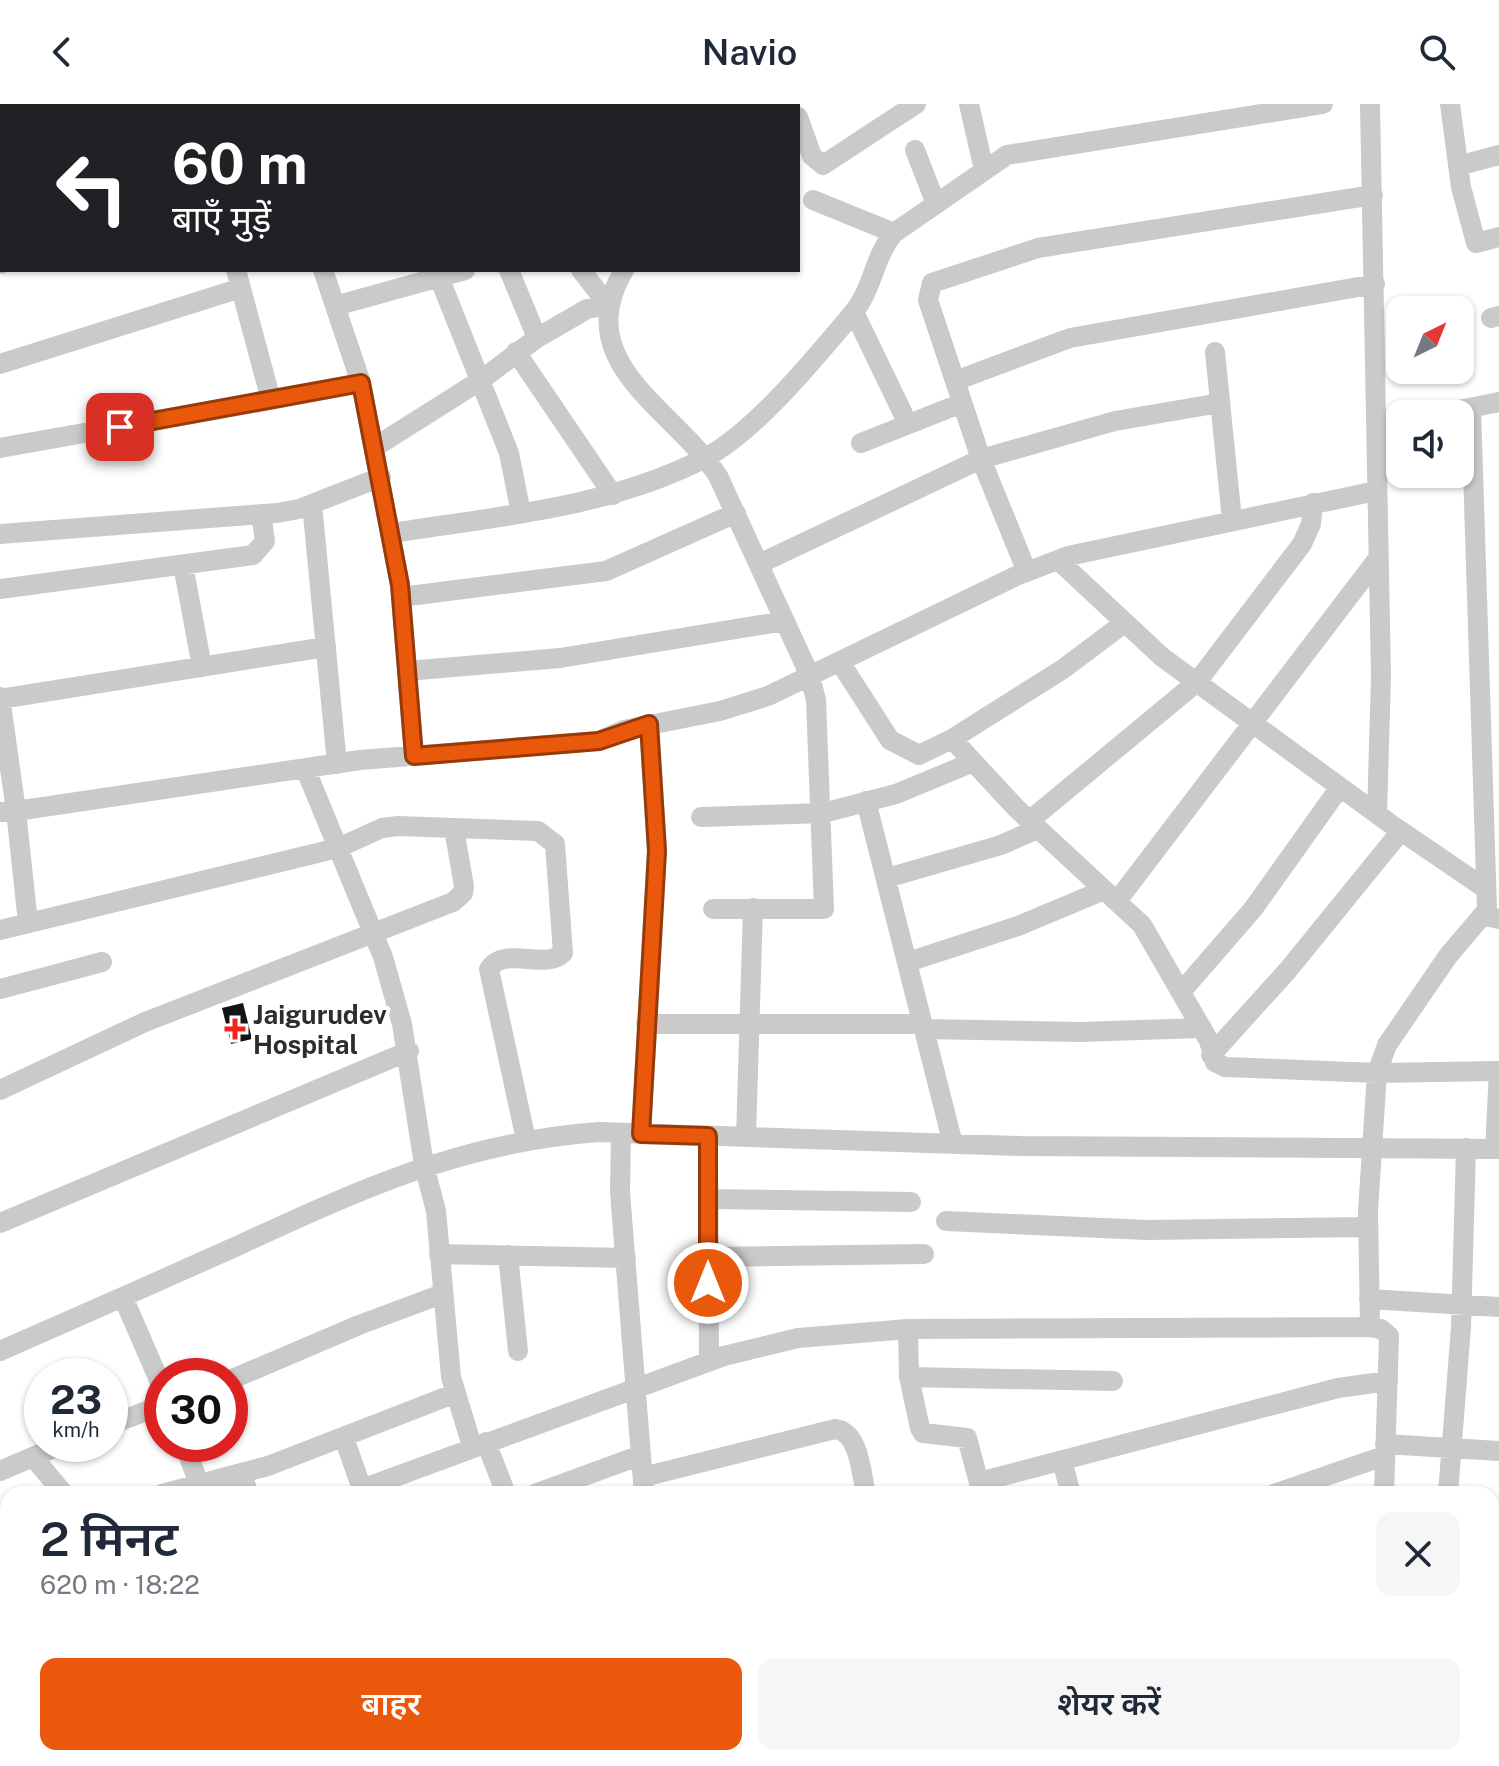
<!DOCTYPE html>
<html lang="hi">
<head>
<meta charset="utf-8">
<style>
	:root { --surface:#fff; --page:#f6f6f7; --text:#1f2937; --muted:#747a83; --accent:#ea580c }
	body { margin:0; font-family:"Public Sans","Noto Sans Devanagari",sans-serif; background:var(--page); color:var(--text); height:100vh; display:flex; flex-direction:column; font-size:30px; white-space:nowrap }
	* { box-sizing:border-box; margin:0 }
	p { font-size:26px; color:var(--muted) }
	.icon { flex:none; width:44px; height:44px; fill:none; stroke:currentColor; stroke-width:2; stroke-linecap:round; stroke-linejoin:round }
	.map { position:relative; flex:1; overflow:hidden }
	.details { position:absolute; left:0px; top:1382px; width:1500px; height:280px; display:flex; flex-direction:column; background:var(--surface); border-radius:24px 24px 0 0; box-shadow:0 2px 6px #0004 }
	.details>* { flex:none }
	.banner { position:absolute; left:0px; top:0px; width:800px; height:168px; box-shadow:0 2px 6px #0004; background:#202124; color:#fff; overflow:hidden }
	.needle { width:52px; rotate:43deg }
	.tools { position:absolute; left:1386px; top:192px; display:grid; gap:16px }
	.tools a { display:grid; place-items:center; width:88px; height:88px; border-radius:16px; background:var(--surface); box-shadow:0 2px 6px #0004; font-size:40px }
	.speed { position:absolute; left:24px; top:1254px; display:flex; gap:16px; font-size:40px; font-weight:700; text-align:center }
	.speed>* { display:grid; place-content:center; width:104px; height:104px; border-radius:50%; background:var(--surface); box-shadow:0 2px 6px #0004; line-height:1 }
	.speed small { font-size:20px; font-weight:400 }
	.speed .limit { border:12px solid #d22; background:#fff; color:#111 }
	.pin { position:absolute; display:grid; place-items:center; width:68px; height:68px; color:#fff; margin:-34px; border-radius:16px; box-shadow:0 4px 12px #0006 }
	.me { position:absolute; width:88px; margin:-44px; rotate:0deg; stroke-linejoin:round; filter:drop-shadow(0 0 6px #0008) }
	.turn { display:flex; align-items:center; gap:28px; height:168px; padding:0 40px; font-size:36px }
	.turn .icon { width:104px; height:104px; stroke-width:2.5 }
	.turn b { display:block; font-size:56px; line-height:68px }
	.round { display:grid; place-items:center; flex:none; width:84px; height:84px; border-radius:16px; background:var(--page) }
	.headline { display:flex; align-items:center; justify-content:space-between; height:136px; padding:0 40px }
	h1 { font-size:48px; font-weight:600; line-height:60px }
	.cta { display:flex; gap:16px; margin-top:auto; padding:16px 40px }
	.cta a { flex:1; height:92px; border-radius:16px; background:var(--accent); color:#fff; font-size:32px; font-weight:600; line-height:92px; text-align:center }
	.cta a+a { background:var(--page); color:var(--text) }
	header { display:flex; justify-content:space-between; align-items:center; height:104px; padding:0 40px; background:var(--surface); font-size:36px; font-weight:600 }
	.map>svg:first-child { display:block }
	.building { fill:#141414 }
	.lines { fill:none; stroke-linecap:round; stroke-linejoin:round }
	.minor { stroke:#cacaca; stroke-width:20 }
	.route-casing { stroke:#983908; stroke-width:20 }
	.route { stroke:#ea580c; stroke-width:14 }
	.poi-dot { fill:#f6201d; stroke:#fff; stroke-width:3 }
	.labels { text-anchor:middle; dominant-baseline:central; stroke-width:8; stroke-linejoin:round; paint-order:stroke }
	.poi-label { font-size:26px; font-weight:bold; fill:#2d2d2d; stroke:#fff; text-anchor:start }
</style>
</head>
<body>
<header><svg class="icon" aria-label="back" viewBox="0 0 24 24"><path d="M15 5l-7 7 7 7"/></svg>Navio<svg class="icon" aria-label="search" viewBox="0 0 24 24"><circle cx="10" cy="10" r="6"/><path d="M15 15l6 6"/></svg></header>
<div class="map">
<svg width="1499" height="1662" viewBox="0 0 1499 1662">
	<rect width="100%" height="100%" fill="#fff"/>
	<path class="building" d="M243,899L252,935L231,940L222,904Z"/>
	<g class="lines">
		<path class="minor" d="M191,0L192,2
			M582,0L583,2
			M694,0L695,2
			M969,0L984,66
			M1370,0L1381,573L1377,710
			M1450,0L1461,83L1476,139L1499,133
			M798,13L812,52L823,61L916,0
			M915,46L936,100
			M1458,62L1499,51
			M0,70H2
			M813,96L894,129
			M0,160L2,159
			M236,166L271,296L361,279L400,481L414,652
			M323,166L361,279
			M624,166C569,260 674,304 718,372L810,572L816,596L824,805H713
			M439,173L509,349L521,409
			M335,202L465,166
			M854,208L908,320
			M1491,214L1499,212
			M537,234L587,205L608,201L581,166
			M516,248L613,391
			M1215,248L1232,416
			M0,260L241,184
			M955,277L1070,234L1375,180
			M1471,304L1487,806L1490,813L1499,815
			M1439,310L1499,298
			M1378,325L1400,319
			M861,339L962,299
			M375,343L481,276L537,234L509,166
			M0,344L271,296
			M312,400L337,660
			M393,429C499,412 608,404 705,354C755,328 816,253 853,209C873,185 874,152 894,129L1007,51L1323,0
			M0,430L277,409L299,405L381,373
			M1058,456L1162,553L1392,721L1486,785
			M759,460L981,355L1115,317L1220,299
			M183,461L202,563
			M1027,468L981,355L928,196L932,179L1038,144L1373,91
			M0,485L253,451L265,437L261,410
			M401,493L606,467L736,409
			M1123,520L1063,565L952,635L1016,704L1142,821L1209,937L1215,958L1225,963L1377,969L1497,967
			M840,558L890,636L919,651L952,635
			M407,567L560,554L785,517
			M0,593L16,707L360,656L599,637L624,626L720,607L768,592L1016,472L1068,452L1376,387
			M0,595L326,543
			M305,664L383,853L402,920L424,1061L436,1107L451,1273L472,1342
			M866,697L953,1040
			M0,708L16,707L28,819
			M701,713L823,709L896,690L973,658
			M1029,717L1197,578L1302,440L1311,420L1313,399
			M887,774L1001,741L1037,725
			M1117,797L1379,453
			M0,826L338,744L382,724L398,722L538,727L555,740L563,849C544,867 506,841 489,865L526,1036
			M908,858L1018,822L1104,786
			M0,885L102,858
			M1181,888L1253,805L1340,683
			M646,920H923
			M925,925L1080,928L1202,924
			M1211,951L1288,866L1401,727
			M0,986L145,918L453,798L463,789L464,782L454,725
			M621,1029L620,1088L644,1390
			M641,1030L657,747L649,620
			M708,1032L709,1258
			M746,1033L753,804
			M1495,1045L1499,967
			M708,1095L911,1098
			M946,1117L1147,1126L1368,1123
			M0,1119L409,947
			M439,1150L626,1154
			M508,1151L518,1247
			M708,1153L924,1150
			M123,1193L162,1283
			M1369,1195L1499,1203
			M1370,1223L1368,1107L1377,969L1387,941L1448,852L1487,806
			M908,1225L909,1273L920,1324L923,1329L967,1334L982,1390
			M0,1247C78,1213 157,1178 235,1143C359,1086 461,1038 599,1028L1021,1042L1499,1045
			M909,1273L1113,1277
			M230,1276L359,1221L442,1190
			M110,1321L162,1301
			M344,1334L362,1385L724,1252L798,1234L908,1225L1370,1223L1381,1225L1389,1232L1384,1390
			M486,1338L506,1390
			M184,1340L203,1390
			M1385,1340L1499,1347
			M33,1353L64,1390
			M1062,1357L1071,1390
			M0,1367L63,1340
			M241,1369L249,1390
			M643,1373L835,1325C860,1328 861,1370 866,1390
			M979,1378L1338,1284L1388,1277
			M162,1390L268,1362L456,1289
			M535,1390L641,1351
			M1274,1390L1384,1352
			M1448,1390L1461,1223L1466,1044
			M0,1461L8,1486
			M1492,1504L1499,1505
			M1492,1572H1499
			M0,1636L9,1662
			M134,1654L136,1662
			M327,1654L330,1662
			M605,1654L608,1662
			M687,1654L690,1662
			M844,1654L848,1662
			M1212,1654L1215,1662
			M1444,1654L1448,1662
			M94,1662L95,1654
			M183,1662L198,1654
			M785,1662L805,1654
			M1023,1662L1045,1654
			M1297,1662L1322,1658"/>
	</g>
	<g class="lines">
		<g class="route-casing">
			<path id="route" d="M120,323L361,279L400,481L414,652L599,637L649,620L657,747L641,1030L708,1032V1179"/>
		</g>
		<use href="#route" class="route"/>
	</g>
	<path class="poi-dot" d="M231 913h8v8h8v8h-8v8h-8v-8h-8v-8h8z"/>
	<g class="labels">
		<g class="poi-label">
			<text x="253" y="910">Jaigurudev<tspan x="253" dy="30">Hospital</tspan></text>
		</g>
	</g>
</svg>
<div class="tools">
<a><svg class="needle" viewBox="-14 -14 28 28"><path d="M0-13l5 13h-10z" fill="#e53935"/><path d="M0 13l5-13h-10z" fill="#747a83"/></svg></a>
<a><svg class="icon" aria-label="sound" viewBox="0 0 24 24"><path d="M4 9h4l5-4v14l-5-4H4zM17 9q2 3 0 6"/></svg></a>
</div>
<div class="speed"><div>23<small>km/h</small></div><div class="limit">30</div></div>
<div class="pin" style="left:120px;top:323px;background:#d93025"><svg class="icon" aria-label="arrive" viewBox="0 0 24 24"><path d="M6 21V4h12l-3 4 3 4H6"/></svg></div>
<svg class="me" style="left:708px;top:1179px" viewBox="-20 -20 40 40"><circle r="17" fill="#ea580c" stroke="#fff" stroke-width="3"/><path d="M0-11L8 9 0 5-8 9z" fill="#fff"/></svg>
<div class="banner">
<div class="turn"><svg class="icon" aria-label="left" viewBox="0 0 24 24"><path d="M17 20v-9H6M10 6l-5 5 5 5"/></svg><div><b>60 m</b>बाएँ मुड़ें</div></div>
</div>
<section class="details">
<div class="headline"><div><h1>2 मिनट</h1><p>620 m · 18:22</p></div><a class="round"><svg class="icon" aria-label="close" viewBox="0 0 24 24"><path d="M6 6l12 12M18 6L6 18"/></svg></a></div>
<div class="cta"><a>बाहर</a><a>शेयर करें</a></div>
</section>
</div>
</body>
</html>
